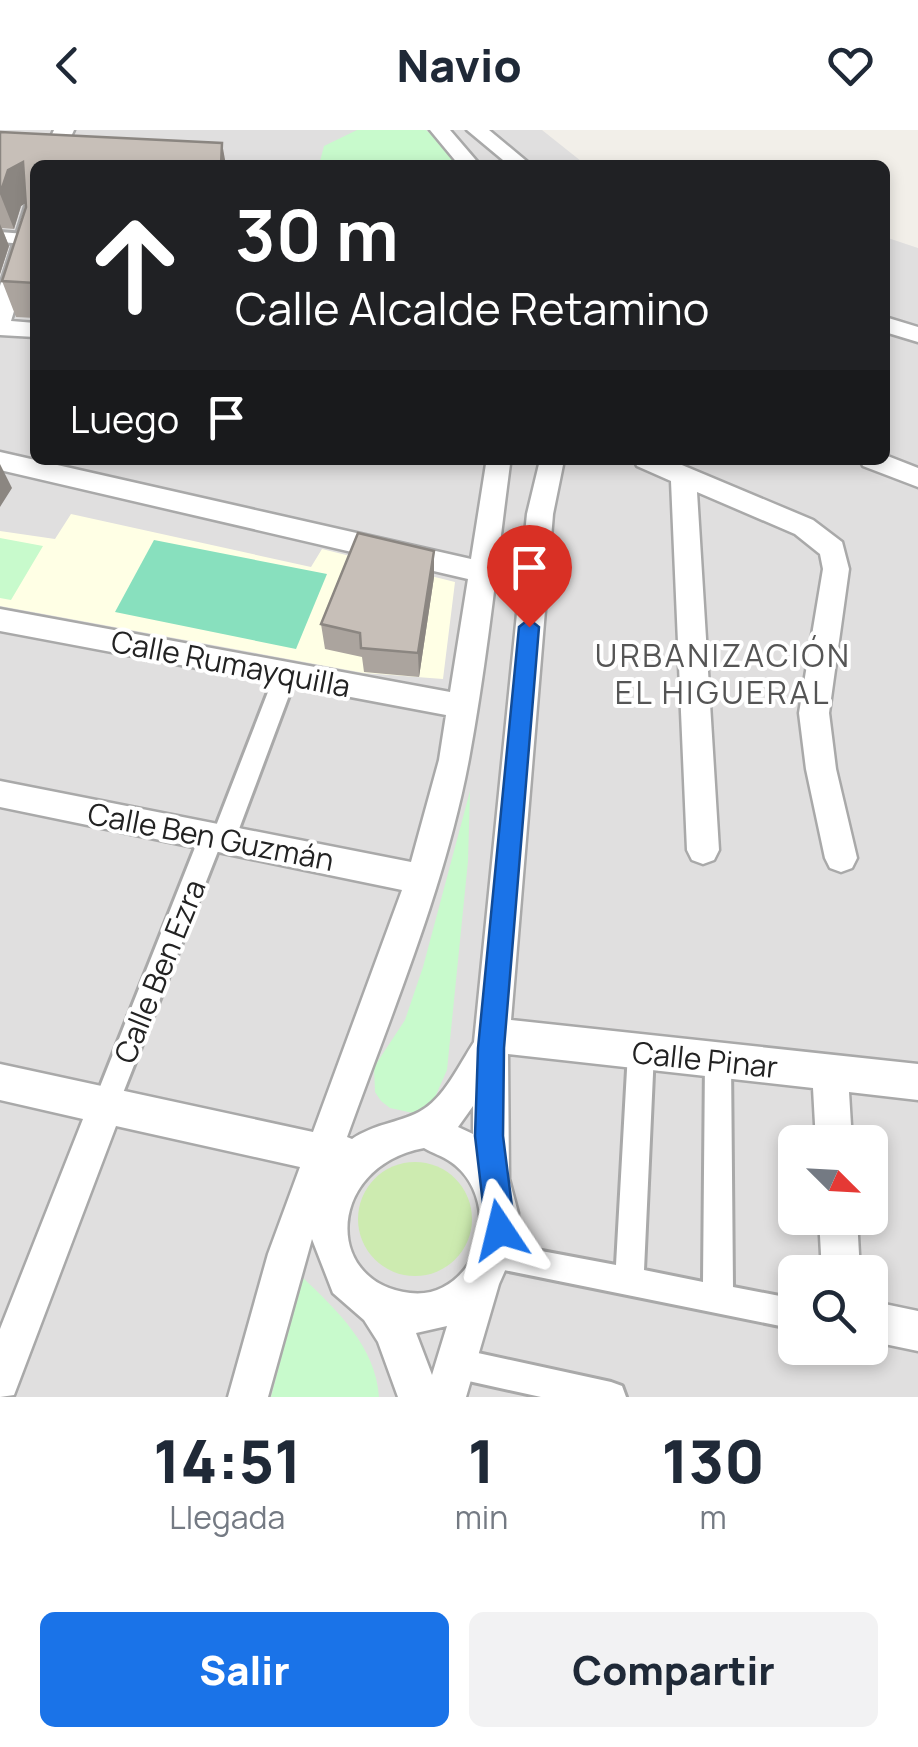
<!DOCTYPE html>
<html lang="es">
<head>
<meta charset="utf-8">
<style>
	:root { --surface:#fff; --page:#f2f2f3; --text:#1f2937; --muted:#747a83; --accent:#1a73e8 }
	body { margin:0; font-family:Manrope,sans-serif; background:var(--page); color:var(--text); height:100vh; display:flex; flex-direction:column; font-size:38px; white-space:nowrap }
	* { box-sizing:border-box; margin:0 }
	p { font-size:32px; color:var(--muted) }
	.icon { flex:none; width:55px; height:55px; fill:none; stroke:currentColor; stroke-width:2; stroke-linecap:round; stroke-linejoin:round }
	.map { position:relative; height:1267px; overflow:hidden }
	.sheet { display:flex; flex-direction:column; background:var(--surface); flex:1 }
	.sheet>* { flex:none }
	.banner { position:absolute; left:30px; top:30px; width:860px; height:305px; border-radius:15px; box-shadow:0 5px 15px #0003; background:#202124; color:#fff; overflow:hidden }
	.needle { width:65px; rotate:114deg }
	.buttons { position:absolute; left:778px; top:995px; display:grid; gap:20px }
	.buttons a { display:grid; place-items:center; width:110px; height:110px; border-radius:15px; background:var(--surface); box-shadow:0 5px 15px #0003; font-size:50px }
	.pin { position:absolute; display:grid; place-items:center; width:85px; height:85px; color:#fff; margin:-102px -42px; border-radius:50% 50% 50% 0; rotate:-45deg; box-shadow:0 0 10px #0007 }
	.pin .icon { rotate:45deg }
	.me { position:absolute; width:110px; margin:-55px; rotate:350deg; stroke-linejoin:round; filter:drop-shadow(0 0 8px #0008) }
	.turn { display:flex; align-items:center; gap:35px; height:210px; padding:0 40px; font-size:45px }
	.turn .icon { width:130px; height:130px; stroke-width:2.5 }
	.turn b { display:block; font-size:70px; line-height:85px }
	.then { display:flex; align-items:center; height:95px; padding:0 40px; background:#0003; gap:20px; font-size:38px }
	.eta { display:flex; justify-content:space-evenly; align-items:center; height:170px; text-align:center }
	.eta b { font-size:60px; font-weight:800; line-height:70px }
	.cta { display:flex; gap:20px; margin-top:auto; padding:20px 40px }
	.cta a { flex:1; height:115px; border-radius:15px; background:var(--accent); color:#fff; font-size:40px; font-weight:800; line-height:115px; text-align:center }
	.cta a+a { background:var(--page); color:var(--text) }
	header { display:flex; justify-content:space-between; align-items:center; height:130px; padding:0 40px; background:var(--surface); font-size:45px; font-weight:800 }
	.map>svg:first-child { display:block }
	.residential { fill:#e0dfdf; fill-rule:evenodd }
	.education { fill:#ffffe5 }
	.grass { fill:#cdebb0 }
	.park { fill:#c8facc }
	.pitch { fill:#88e0be }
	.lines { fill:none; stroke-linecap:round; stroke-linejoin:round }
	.pedestrian-casing { stroke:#a9a9a9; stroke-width:6 }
	.minor-casing { stroke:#a9a9a9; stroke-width:5 }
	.pedestrian { fill:#fff; fill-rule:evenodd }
	.minor { fill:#fff; fill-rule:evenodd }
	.wall { fill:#aba49e }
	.shaded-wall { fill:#8b8681 }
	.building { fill:#c7bfb8; stroke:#8b8681; stroke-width:2.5 }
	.route { fill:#1a73e8; stroke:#114b97; stroke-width:2.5 }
	.labels { text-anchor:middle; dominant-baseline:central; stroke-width:8; stroke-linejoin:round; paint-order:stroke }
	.street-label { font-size:30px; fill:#222; stroke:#fff }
	.neighbourhood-label { font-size:32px; letter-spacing:2.5px; fill:#555; stroke:#fff }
</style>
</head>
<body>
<header><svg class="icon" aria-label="back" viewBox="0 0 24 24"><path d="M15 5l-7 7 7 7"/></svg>Navio<svg class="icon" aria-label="heart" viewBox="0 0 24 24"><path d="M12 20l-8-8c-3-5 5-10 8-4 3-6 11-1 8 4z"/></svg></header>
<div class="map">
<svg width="918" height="1267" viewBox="0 0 918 1267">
	<rect width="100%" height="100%" fill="#f2efe9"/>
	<path class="residential" d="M0,0H542L586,35H35V330H885V107L918,118V1267H0ZM795,1012H870V1088H795ZM795,1142H870V1218H795Z"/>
	<path class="education" d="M71,384L311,437L322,419L455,452L443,549L364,543L0,476V401L55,409Z"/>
	<path class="grass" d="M358 1089a57 57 0 1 1 114 0a57 57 0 1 1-114 0Z"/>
	<path class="park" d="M357,0H426L452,23L458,34L319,35L324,16Z
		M0,408L43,416L11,470L0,468Z
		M470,661L468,731L447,940L432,974L413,983L390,978L381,971L375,962L374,937L405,890L423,837Z
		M302,1147C337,1180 376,1217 379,1267H271Z"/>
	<path class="pitch" d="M154,410L327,444L296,519L115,482Z"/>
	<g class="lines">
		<g class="pedestrian-casing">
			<path id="pedestrian" d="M0,102L25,104L33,109L25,114L0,112Z
				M286,535L297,544L236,707L232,714L220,716L114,986L105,990L96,986L92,977L200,705L204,698L216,696L275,544Z
				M641,909L650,913L654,922L644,1140L703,1152L705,931L709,922L718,918L727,922L731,931L733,1157L795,1169V1199L484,1136L480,1126L484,1116L494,1112L616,1135L628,922L632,913Z
				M455,1218L611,1252L622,1256L626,1267H541L455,1248L444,1244L440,1233L444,1222Z"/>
		</g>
		<g class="minor-casing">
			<path id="minor" d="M54,0H74L58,35H38Z
				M430,0H450L480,35H459Z
				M467,0H489L531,35H509Z
				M35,71V112L11,191L35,193V207L0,205V156L25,77Z
				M885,187L918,197V212L885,202Z
				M0,322L471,429L486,334L488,330H508L510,334C497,432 487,532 469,629C445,758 391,884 347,1007L352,1009C374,994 398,993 419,982C444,969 459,935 474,912L527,384L540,330H564L553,384L511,890L918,934V970L849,962L852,1012H816L813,958L508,924L509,1049L518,1083L515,1118L499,1154L466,1267H398L378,1212L364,1190L333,1163L312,1109L268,1267H228L268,1124L300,1037L116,996L14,1265L0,1267V1199L83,989L0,970V934L313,1002L402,760L0,677V651L411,732L439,630L446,585L0,501V479L450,562L468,449L0,340ZM473,976V1004L458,997ZM424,1018C432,1023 443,1026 451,1032C483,1054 489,1103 468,1135C454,1155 433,1166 410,1163C322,1153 327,1036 424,1018ZM447,1196L432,1245L416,1203Z
				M885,325L918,338V357L863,336L860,330H885Z
				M634,330H670L813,390L842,412L849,439L829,583L836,639L857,728L852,738L841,742L830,738L825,728L806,639L799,583L823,439L820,424L795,404L697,362L719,720L714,730L703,734L692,730L687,720L671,351L637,336Z
				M819,1088H857L860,1142H822Z
				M870,1171L918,1181V1221L870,1211Z"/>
		</g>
		<use href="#pedestrian" class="pedestrian"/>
		<use href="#minor" class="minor"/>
	</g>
	<path class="wall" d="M0,2L35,35V188L16,187L2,151L26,77L25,73L21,76L14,99L2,98L9,116L0,144Z
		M434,421V447L419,547L364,542L362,527L325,519L321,494Z"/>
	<path class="shaded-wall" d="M222,13L226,35H221Z
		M23,32L35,68L21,76L14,99L0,64L8,40Z
		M0,94L9,116L0,144Z
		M0,334L12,358L0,377Z
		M434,421V447L419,547L418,523Z"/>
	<path class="building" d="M0,2L222,13L221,35H35V153L2,151L26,77L23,32L8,40L0,64Z
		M358,403L434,421L418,523L361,518L360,503L321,494Z"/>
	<path class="route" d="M529,489L539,497L504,918L503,1006L515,1100L510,1110L500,1114L490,1110L486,1100L475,1006L478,918L519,497Z"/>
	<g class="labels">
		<g class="street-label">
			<text transform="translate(231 533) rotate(11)">Calle Rumayquilla</text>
			<text transform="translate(211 706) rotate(11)">Calle Ben Guzmán</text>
			<text transform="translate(159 841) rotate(-68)">Calle Ben Ezra</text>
			<text transform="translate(705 929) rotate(6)">Calle Pinar</text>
		</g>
		<g class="neighbourhood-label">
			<text x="723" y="525">URBANIZACIÓN<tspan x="723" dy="37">EL HIGUERAL</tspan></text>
		</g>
	</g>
</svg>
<div class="buttons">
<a><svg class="needle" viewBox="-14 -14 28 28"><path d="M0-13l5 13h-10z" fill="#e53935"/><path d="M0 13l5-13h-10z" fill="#747a83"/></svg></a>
<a><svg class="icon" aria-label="search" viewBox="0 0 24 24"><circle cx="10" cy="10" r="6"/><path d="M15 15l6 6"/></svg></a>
</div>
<div class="pin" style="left:529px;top:497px;background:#d93025"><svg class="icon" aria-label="arrive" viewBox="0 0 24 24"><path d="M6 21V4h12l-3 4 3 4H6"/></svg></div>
<svg class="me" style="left:500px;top:1100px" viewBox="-20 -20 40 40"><path d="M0-17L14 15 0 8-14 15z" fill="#1a73e8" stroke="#fff" stroke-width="4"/></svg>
<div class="banner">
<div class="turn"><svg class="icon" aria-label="ahead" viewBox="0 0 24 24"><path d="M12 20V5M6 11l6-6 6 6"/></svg><div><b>30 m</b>Calle Alcalde Retamino</div></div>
<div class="then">Luego<svg class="icon" aria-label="arrive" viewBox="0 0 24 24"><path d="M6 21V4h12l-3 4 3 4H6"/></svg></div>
</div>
</div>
<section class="sheet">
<div class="eta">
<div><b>14:51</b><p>Llegada</p></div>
<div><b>1</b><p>min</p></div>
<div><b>130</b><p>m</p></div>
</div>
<div class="cta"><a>Salir</a><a>Compartir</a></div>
</section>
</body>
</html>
